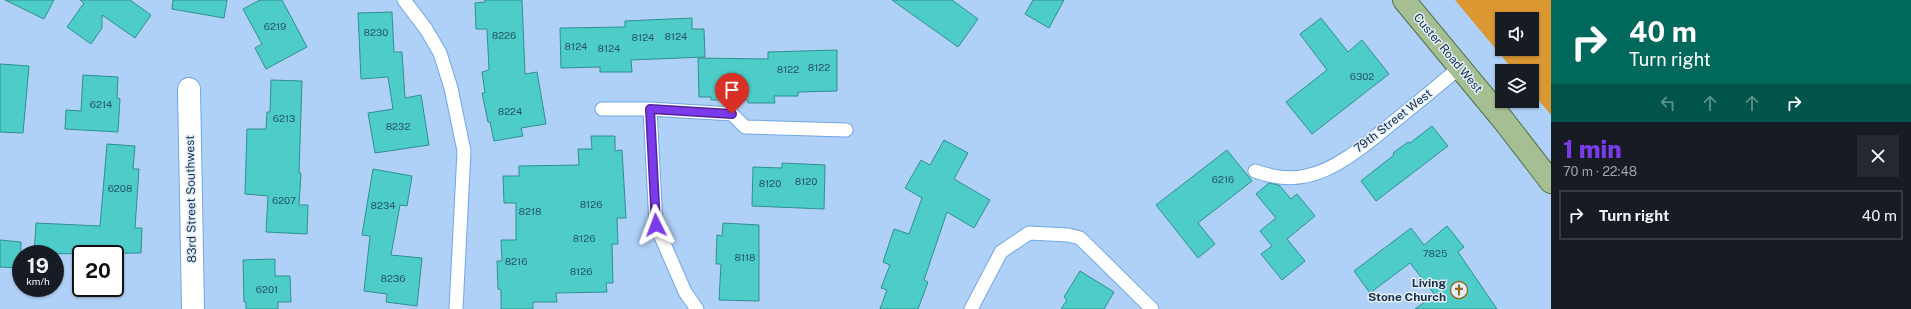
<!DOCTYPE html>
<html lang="en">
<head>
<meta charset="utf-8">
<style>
	:root { --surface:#171b24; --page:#242831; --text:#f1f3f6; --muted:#9ea1a6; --line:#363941; --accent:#7c3aed }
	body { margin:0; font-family:"Public Sans",sans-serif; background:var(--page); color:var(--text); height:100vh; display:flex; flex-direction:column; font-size:15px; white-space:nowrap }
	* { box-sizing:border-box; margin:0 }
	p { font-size:13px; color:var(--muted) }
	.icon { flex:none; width:22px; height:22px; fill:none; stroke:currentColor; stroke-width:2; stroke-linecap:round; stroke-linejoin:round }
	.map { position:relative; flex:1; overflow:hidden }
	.side { display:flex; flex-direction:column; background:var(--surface); width:360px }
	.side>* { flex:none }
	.banner { background:#00695c; color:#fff; overflow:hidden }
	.fabs { position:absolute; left:1495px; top:12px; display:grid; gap:8px }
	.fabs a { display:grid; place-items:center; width:44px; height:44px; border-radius:0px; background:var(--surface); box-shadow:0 1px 3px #0004; font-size:20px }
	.speed { position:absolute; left:12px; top:245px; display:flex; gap:8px; font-size:20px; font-weight:700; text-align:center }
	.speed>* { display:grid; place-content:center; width:52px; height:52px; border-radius:50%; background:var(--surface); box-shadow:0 1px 3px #0004; line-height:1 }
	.speed small { font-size:10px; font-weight:400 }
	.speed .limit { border:2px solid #111; border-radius:6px; background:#fff; color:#111 }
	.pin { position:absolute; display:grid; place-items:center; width:34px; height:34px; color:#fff; margin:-41px -17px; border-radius:50% 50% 50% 0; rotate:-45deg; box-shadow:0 0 4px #0007 }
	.pin .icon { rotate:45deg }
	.me { position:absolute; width:44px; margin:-22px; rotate:357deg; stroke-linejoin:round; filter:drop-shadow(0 0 3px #0008) }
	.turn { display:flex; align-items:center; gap:14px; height:84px; padding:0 12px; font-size:18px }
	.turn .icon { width:52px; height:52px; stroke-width:2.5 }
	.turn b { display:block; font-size:28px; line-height:34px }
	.lanes { display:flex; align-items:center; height:38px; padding:0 12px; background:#0003; justify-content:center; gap:20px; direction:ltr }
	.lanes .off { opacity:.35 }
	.round { display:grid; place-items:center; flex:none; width:42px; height:42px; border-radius:0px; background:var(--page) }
	.overview { display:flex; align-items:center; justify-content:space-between; height:68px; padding:0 12px }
	h1 { font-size:24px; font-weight:800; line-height:30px; color:var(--accent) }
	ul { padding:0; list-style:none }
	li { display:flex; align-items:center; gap:12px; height:50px; margin:0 8px 6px; padding:0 4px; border:2px solid var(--line); border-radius:0px }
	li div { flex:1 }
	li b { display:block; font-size:15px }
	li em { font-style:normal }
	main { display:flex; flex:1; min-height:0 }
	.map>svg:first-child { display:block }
	.green { fill:#da9732; fill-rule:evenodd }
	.building { fill:#4eccc9; stroke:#2f908e }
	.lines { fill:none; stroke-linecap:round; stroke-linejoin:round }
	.lane-casing { stroke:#70a7e6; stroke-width:15 }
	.street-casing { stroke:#70a7e6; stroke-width:24 }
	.primary-casing { stroke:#4e714a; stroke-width:24 }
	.lane { stroke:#fff; stroke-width:13 }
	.street { stroke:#fff; stroke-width:22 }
	.primary { stroke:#a6bf92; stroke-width:22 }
	.route-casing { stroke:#51269a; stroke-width:10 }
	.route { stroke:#7c3aed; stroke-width:7 }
	.labels { text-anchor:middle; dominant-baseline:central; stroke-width:3; stroke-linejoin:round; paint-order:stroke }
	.number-label { font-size:10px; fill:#265669 }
	.street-label { font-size:12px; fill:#192f49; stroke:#e3effc }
	.poi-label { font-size:12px; font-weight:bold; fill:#192f49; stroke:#e3effc; text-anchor:end }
</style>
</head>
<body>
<main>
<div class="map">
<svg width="1551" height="309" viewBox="0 0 1551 309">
	<rect width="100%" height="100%" fill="#afd0f7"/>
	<path class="green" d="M1455,0H1551V115L1532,92V71H1514ZM1502,19H1532V49H1502Z"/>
	<path class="building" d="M5,0H54L44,19Z
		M80,0H130L151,15L135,38L102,15V28L91,44L67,27L84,3Z
		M173,0H227L224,18L172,9Z
		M260,0H282L307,47L266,69L255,48L262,44L243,9Z
		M485,0H522L525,74L537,72L546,124L521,128L523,136L494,141L490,122H488L482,93H485L482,72L489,70L487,29H476L475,3L485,2Z
		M892,0H952L978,19L958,47Z
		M1033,0H1064L1049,28L1025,14Z
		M392,12L394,52H402L405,98L421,95L429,145L375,153L368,113L393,109L388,77L361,79L358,13Z
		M692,18V29H704L705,57L631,60L632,72H600V67L561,68L560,28L625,27V21Z
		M1321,18L1348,52L1362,40L1389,74L1312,134L1286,102L1327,70L1300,34Z
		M837,50V91L798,92V96H774L775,103H748V100H711V97H699L698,58L768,59V52Z
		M0,64L29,66L23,133L0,132Z
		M83,75L118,77L117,98L120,99L118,132L65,129L66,110L81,111Z
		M271,80L302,81L299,173H301L299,205H308L307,234L266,232L268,196L245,194L247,129H266L267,112H270Z
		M1432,126L1448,146L1376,201L1361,181L1394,155L1393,153L1408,142L1410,143Z
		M591,136H615V151L622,150L626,218H617L618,244H612L613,283H606L607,292L556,293L557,302H533V309H501V290L498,289L497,261H502L501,240H516V203H504L503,176H519V166L579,165L578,149H592Z
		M944,140L968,153L954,179L990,200L974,228L947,212L924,280L928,282L918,309H880L887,290L881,288L890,265L883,262L894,229L909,234L922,198L905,188L921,160L930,165Z
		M107,144L135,146L133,169H139L135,228H142L141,253L34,254L36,223L100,226Z
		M1227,150L1252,181L1198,223L1215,244L1198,258L1156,205Z
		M782,163L825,165L824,209L752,206L753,167L782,168Z
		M373,169L412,176L407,206L400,205L391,255L422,258L417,306L386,302L387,294L364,291L370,236L362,235Z
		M1269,183L1279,185L1291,199L1297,194L1315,216L1287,239L1305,261L1282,280L1261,254L1272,246L1260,231L1276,218L1256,194Z
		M723,223L759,225V301L719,300L721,264H716L717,235L722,236Z
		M1447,226L1464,247L1458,252L1497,309H1415L1435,295L1410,263L1370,293L1354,271L1411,228L1424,245Z
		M0,240L21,242V268L0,267Z
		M275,259V276H290L291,302H278V309H246V302H244L243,260Z
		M1080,271L1114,292L1104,309H1061L1067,300L1064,297Z"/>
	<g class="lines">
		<g class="lane-casing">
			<path id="lane" d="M404,0L426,29L440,53L451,88L464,151L456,309
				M602,109H650
				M1255,171C1272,177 1288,180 1306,176C1338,170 1371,140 1396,120C1417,103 1438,86 1459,68
				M697,309L685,292L656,225L650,109L732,114L745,127L846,130
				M971,309L1001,252L1029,233L1068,235L1080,238L1152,309"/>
		</g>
		<g class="street-casing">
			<path id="street" d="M189,89L193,309"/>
		</g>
		<g class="primary-casing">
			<path id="primary" d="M1404,0L1504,121L1551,182"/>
		</g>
		<use href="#lane" class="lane"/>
		<use href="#street" class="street"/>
		<use href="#primary" class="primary"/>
	</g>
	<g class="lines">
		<g class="route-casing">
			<path id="route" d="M656,225L650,109L732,114"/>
		</g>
		<use href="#route" class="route"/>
	</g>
	<defs>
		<g id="church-ring" transform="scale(0.9)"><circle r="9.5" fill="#e3effc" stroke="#976618" stroke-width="1.5"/><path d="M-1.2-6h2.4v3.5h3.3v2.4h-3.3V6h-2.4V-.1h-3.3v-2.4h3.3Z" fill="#976618"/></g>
	</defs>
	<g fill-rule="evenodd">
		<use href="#church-ring" x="1459" y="290"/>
	</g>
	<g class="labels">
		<g class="number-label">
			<text x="275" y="26">6219</text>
			<text x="376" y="32">8230</text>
			<text x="504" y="35">8226</text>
			<text x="676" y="36">8124</text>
			<text x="643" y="37">8124</text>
			<text x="576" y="46">8124</text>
			<text x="609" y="48">8124</text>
			<text x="819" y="67">8122</text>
			<text x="788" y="69">8122</text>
			<text x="1362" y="76">6302</text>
			<text x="101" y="104">6214</text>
			<text x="510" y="111">8224</text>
			<text x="284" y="118">6213</text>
			<text x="398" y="126">8232</text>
			<text x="1223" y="179">6216</text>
			<text x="806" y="181">8120</text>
			<text x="770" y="183">8120</text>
			<text x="120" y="188">6208</text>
			<text x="284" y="200">6207</text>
			<text x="591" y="204">8126</text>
			<text x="383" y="205">8234</text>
			<text x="530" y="211">8218</text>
			<text x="584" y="238">8126</text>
			<text x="1435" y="253">7825</text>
			<text x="745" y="257">8118</text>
			<text x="516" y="261">8216</text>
			<text x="581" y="271">8126</text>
			<text x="393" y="278">8236</text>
			<text x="267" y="289">6201</text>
		</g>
		<g class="street-label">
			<text transform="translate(1448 53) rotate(50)">Custer Road West</text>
			<text transform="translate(1393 121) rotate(-38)">79th Street West</text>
			<text transform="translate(191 199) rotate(-91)">83rd Street Southwest</text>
		</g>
		<g class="poi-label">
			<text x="1446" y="283">Living<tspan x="1446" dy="14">Stone Church</tspan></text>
		</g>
	</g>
</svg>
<div class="fabs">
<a><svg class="icon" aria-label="sound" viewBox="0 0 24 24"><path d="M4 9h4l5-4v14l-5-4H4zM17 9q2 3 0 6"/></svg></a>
<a><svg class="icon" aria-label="layers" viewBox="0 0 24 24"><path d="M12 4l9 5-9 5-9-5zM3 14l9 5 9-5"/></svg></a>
</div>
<div class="speed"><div>19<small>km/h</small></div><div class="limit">20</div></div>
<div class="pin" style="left:732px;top:114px;background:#d93025"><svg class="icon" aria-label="arrive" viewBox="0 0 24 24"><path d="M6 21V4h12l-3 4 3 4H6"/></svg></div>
<svg class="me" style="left:656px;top:225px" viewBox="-20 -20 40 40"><path d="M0-17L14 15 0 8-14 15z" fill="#7c3aed" stroke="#fff" stroke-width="4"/></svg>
</div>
<section class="side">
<div class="banner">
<div class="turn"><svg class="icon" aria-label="right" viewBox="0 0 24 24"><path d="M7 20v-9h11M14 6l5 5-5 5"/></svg><div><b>40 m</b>Turn right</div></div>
<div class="lanes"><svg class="icon off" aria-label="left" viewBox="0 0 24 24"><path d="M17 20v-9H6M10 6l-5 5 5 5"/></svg><svg class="icon off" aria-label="ahead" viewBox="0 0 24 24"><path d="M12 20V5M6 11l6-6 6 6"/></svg><svg class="icon off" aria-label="ahead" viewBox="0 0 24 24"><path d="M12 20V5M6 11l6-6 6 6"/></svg><svg class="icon" aria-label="right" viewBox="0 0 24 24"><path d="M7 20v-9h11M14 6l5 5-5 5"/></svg></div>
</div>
<div class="overview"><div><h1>1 min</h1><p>70 m · 22:48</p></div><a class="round"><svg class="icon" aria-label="close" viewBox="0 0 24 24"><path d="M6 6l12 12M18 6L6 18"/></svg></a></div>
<ul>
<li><svg class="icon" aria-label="right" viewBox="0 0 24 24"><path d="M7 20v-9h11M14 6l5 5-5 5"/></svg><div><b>Turn right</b></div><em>40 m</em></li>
</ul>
</section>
</main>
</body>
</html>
